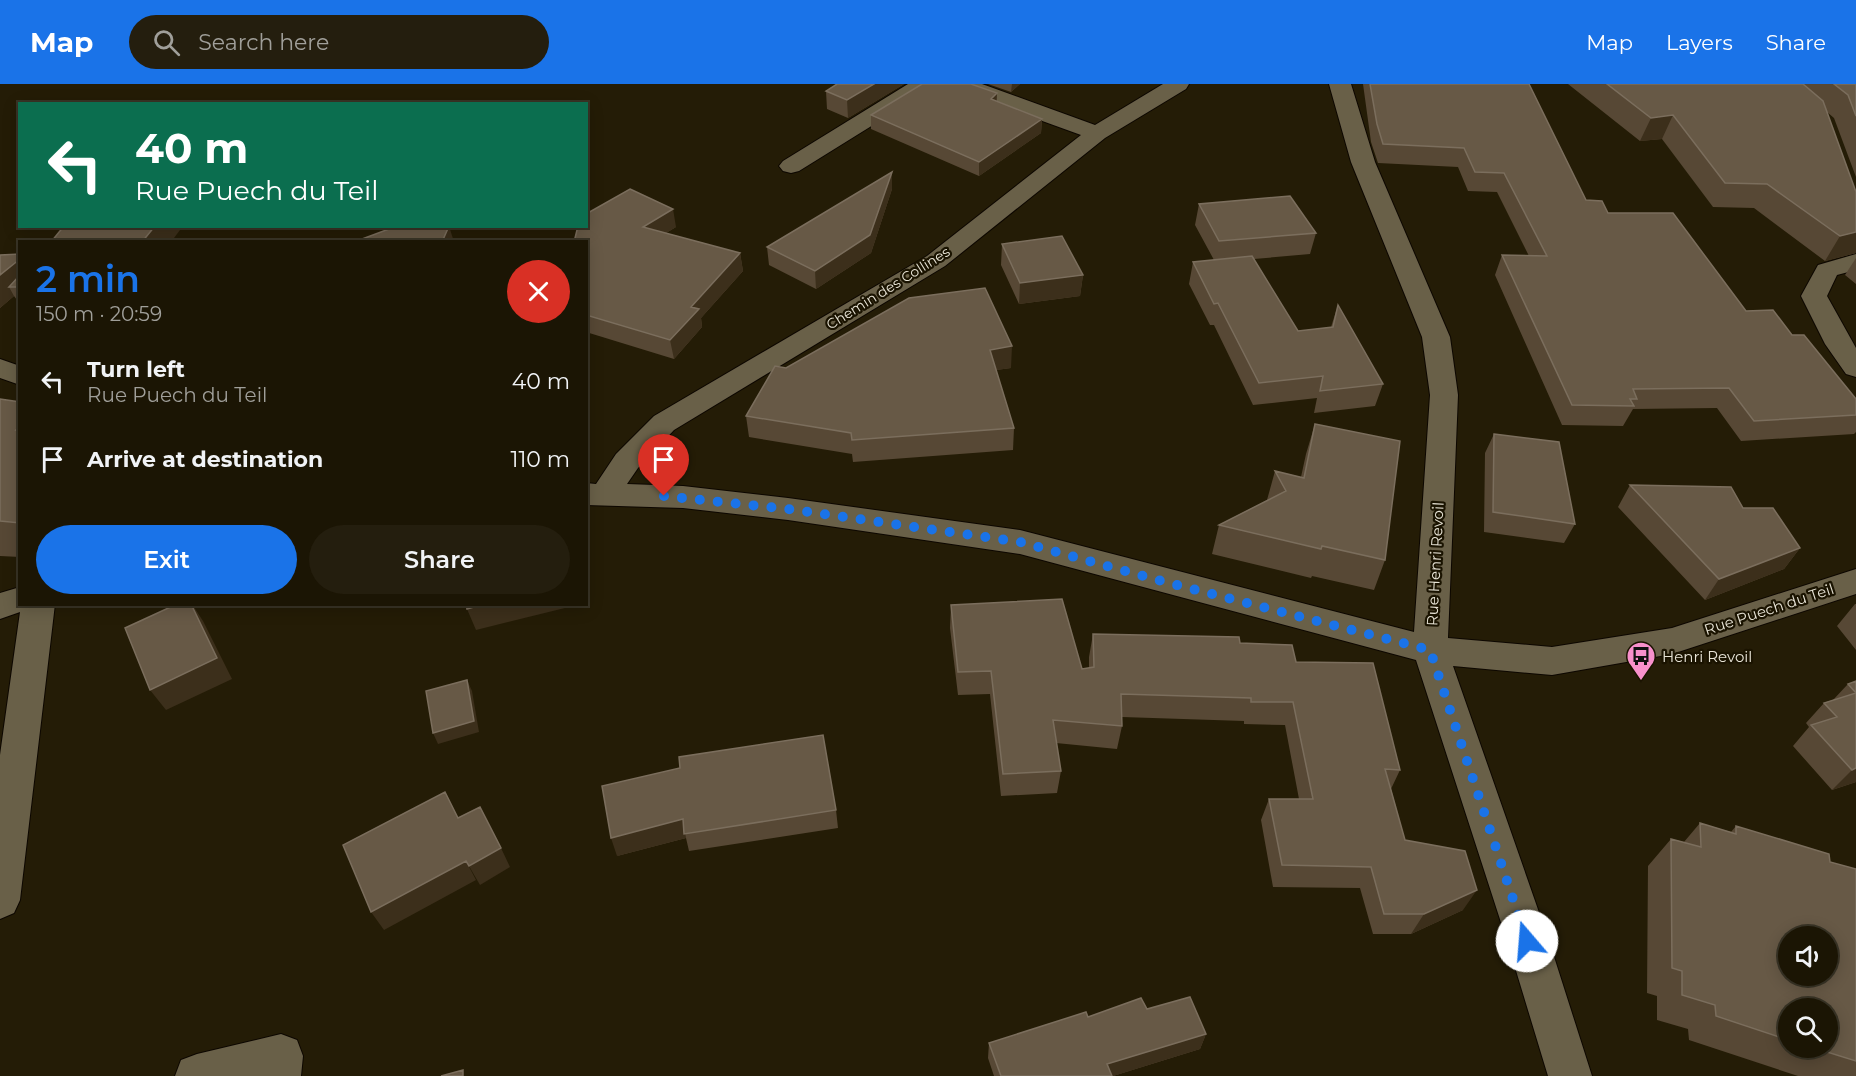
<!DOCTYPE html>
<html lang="en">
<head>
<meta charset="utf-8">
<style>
	:root { --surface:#1b1504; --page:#241e0e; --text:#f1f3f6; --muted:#a09f9a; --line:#393426; --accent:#1a73e8 }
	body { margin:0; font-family:Montserrat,sans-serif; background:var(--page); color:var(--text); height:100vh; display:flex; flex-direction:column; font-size:22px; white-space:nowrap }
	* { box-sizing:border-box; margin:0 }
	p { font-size:20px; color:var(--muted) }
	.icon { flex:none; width:33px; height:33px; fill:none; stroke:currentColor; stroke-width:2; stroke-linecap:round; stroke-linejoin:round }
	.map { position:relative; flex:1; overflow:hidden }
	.details { position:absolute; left:18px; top:156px; width:570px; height:366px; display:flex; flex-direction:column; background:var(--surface); border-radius:0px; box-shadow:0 3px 15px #0003,0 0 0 2px var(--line) }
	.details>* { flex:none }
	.banner { position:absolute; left:18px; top:18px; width:570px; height:126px; border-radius:0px; box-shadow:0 3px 15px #0003,0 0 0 2px var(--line); background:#0b6e4f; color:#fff; overflow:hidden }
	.fabs { position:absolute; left:1778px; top:842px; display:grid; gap:12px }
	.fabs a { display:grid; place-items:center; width:60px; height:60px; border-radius:50%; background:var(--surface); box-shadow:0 3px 15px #0003,0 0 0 2px var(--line); font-size:30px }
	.pin { position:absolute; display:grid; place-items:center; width:51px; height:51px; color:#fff; margin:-62px -26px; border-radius:50% 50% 50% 0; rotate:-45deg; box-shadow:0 0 6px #0007 }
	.pin .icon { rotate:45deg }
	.me { position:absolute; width:66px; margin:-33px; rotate:342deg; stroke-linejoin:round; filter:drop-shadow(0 0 4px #0008) }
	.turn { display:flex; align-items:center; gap:21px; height:126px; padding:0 18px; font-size:27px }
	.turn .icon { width:78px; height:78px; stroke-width:2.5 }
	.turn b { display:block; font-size:42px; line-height:51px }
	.round { display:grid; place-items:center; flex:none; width:63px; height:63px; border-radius:32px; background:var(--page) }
	.head { display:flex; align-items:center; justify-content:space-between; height:102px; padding:0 18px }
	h1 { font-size:36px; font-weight:600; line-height:45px; color:var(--accent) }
	.action { display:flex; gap:12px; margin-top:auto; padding:12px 18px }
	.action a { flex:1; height:69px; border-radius:36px; background:var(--accent); color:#fff; font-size:24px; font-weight:600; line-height:69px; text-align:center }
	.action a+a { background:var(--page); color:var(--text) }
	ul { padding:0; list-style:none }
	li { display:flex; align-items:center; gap:18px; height:78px; padding:0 18px }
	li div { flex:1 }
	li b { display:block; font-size:22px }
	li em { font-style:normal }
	header { display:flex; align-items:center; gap:36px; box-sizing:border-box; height:84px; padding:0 30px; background:var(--accent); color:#fff }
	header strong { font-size:28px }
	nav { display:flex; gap:33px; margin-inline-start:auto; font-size:21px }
	.search { width:420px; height:54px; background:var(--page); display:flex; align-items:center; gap:15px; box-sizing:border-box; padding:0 21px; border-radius:33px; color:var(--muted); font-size:22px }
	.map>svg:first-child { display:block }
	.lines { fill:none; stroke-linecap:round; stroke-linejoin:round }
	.minor-casing { stroke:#0d0700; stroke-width:2 }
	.minor { fill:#696048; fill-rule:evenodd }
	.wall { fill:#574835; fill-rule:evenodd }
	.shaded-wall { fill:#3c2f1b }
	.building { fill:#675946; stroke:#7b6e5d; stroke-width:1.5; fill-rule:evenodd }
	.route { stroke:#1a73e8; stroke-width:10; stroke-dasharray:0 18 }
	.labels { text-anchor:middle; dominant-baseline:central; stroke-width:4.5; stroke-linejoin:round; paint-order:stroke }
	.far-street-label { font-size:14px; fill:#e8e4d6; stroke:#1a1300 }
	.street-label { font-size:15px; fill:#e8e4d6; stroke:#1a1300 }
	.poi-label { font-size:15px; fill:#e8e4d6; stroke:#1a1300; text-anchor:start }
</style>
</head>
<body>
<header>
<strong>Map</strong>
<div class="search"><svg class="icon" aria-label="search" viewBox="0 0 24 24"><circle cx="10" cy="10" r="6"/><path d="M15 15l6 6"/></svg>Search here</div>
<nav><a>Map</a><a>Layers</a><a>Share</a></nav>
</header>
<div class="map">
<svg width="1856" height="992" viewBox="0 0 1856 992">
	<rect width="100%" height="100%" fill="#241c06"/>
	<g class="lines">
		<g class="minor-casing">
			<path id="minor" d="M908,0H934L931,5L799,87L791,89L783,87L779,82L783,77Z
				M951,0H982L1095,41L1163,0H1189L1186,5L1105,54L945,182L674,346L638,384L627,400L683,402L788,414L1020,446L1414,548L1430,311L1422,253L1351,78L1329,0H1351L1375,78L1450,253L1458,311L1448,554L1552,563L1672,544L1856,485V510L1672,570L1552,591L1453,582L1549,857L1592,992H1548L1507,857L1416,576L1020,470L788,436L683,424L586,421V399L596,400L616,370L654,332L927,172L1081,51L954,5Z
				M1856,170V186L1837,191L1827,212L1856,264V293L1846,290L1825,260L1801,212L1818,181Z
				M0,275L20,282V301L0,294Z
				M20,503V520H55L20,816L14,829L0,835V671L20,528L0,535V509Z
				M281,950L297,956L303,972L301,992H175L181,976L197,970Z"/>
		</g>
		<use href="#minor" class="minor"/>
	</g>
	<path class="wall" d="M904,0L848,34L827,25L826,7Z
		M988,0H1020L1011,8Z
		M1363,0H1529L1586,116L1608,129L1746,227L1792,251L1856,315V348L1854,350L1741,357L1717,324L1633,325L1623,342L1562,341L1495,191L1502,171L1529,172L1497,108L1468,107L1458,83L1378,79L1371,58Z
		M1568,0H1856V93L1834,34L1827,28L1856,169L1825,177L1754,124L1713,123L1662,55L1640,57Z
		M997,9V17L1042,35L1041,49L979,92L871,45V31Z
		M892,88V105L871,169L816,205L769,181L767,163Z
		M1199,120L1316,149L1310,170L1254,175L1298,247L1331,243L1338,221L1383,300L1375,322L1314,329L1317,314L1253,321L1214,241H1210L1189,200L1193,178L1214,176L1195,141Z
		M676,143L666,149L740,169L743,187L701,234L702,243L674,275L586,248V158Z
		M1002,160L1083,191L1080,212L1019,220L1001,181Z
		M20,170V220L14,212L0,224V171Z
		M1856,174V200L1845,191Z
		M786,284H1011L996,286L1014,344L1013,366L853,378L852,370L749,353L746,332Z
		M0,315L20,318V473L0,472Z
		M1315,340L1385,476L1374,506L1312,492L1311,494L1212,470L1219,441L1267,416L1275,387L1301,393L1306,370Z
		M1494,350L1575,440L1564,459L1484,448L1485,369Z
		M1630,401L1743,424L1800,464L1784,485L1705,516L1618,423Z
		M1855,520H1856V566L1837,542Z
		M951,521L1082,585L1089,584V573L1093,550L1240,559L1296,578L1400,686L1391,705L1405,756L1463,826L1411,850H1373L1360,804L1273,803L1261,736L1269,715H1299L1285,641L1244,640V637L1122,633V642L1117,665L1056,659L1061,687L1057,709L1001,712L990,610L958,611L950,544Z
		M1856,597V698L1832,706L1793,662L1809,643L1806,639L1824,619L1833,616L1848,600Z
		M823,651L836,726L838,744L689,767L686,754L617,772Z
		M1700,739L1731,748L1736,742L1830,778L1856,785V992H1798L1689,956L1688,945L1657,936V912L1647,909L1648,782L1671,755L1684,758ZM1788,924L1827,963H1788Z
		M1147,925L1206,950L1200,965L1113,992H994L988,974L989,959L1088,933Z"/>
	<path class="shaded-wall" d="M874,0H904L848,34L847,16Z
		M1012,0H1020L1011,8Z
		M997,9L996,23L991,15Z
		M1673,31L1662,55L1640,57L1651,34Z
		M1042,35L1041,49L979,92V78Z
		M892,88V105L871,169L816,205L815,187Z
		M673,125L676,143L646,161L643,143Z
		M155,142H183L171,158H142Z
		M449,142L454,158H442Z
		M1856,148V169L1825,177L1840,152Z
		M740,169L743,187L701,234L702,243L674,275L670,256L691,223Z
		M20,175V203H9L14,212L0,224V191Z
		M1083,191L1080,212L1019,220L1020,199Z
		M1012,262L1011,284L989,287L990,266Z
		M1800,464L1784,485L1705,516L1719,495Z
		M191,520H192L203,537L232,595L166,626L150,606Z
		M484,520H569V523L476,546L467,525Z
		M467,596L472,607L479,648L438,660L433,649Z
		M1856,684V698L1832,706L1852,686Z
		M683,735L686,754L617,772L611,754Z
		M501,764L510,783L480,801L469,782Z
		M466,777L476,796L384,846L371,828Z
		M1477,806L1463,826L1411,850L1424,830Z
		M1206,950L1200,965L1113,992H1104L1107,980Z"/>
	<path class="building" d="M837,0H874L847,16L826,7Z
		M922,0H971L997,9L991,15L1042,35L979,78L871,31Z
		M1370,0H1529L1586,116L1602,117L1608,129H1673L1746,227L1773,226L1792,251H1804L1856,315V331L1754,337L1729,304L1633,305L1637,315H1630L1634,322L1572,321L1502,171L1547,172L1504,89L1475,88L1464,64L1383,60L1377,40Z
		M1607,0H1803L1823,17L1856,108V148L1840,152L1767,100L1725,99L1673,31L1651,34Z
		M1834,0H1856V32L1848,11Z
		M892,88L870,151L815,187L767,163Z
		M630,105L673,125L643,143L740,169L691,223L699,225L670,256L586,231V158H574L578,142H586V130Z
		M1290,112L1316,149L1219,157L1199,120Z
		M64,142H155L142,158H51Z
		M397,142H449L442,158H354Z
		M1062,152L1083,191L1020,199L1002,160Z
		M20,170V175L0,191V171Z
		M1252,172L1298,247L1333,243L1338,221L1383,300L1320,307L1323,292L1259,299L1218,219L1214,220L1193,178Z
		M20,191V203H9Z
		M985,204L1012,262L990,266L1014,344L852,356L851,349L746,332L775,282L786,284L909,214Z
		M0,315L20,318V341L16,346H20V439L0,437Z
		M1315,340L1400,357L1385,476L1322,462L1321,465L1219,441L1286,407L1275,387L1304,394Z
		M1494,350L1559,358L1575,440L1493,428Z
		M1630,401L1731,403L1743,424H1773L1800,464L1719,495Z
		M1062,515L1082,585L1094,583L1093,550L1239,553L1240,559L1292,561L1296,578L1373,579L1400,686L1385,685L1405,756L1465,767L1477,806L1424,830H1384L1371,783L1282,781L1269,715H1313L1293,618H1251V614L1121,610L1122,642L1053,636L1061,687L1003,690L991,587L958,588L951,521Z
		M177,520H191L217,574L150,606L125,544Z
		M466,520H484L467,525Z
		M467,596L474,637L433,649L426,607Z
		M1856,597V684L1852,686L1811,641L1837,633L1824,619L1856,609L1848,600Z
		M823,651L836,726L684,750L683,735L611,754L602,702L680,684L679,673Z
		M445,708L458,734L480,723L501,764L469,782L466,777L371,828L343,761Z
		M1700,739L1736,750V742L1829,770L1830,778L1856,785V977L1811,963H1827V924H1788V956L1716,932L1715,921L1682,911V887L1672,884L1671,755L1701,763ZM1788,852H1827V891H1788Z
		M1190,913L1206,950L1107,980L1112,992H1001L989,959L1086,928L1088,933L1141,914L1147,925Z
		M463,986V992H441Z"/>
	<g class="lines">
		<path class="route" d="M664,412L788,425L1020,458L1165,498L1430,566L1527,857"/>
	</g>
	<defs>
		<g id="bus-pin" transform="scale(1.5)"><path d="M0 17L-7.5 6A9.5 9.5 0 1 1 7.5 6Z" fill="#f890cc" stroke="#1a1300"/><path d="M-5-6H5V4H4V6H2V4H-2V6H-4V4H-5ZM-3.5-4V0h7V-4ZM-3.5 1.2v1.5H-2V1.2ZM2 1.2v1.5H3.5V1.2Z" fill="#111"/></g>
	</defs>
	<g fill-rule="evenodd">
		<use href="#bus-pin" x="1641" y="572"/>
	</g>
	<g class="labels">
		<g class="far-street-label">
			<text transform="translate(888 204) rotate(-32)">Chemin des Collines</text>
		</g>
		<g class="street-label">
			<text transform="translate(1435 480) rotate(-87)">Rue Henri Revoil</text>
			<text transform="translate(1769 525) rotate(-18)">Rue Puech du Teil</text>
		</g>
		<g class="poi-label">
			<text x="1662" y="572">Henri Revoil</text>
		</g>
	</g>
</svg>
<div class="fabs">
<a><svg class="icon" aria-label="sound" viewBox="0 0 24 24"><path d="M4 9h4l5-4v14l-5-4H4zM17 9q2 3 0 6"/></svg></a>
<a><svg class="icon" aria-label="search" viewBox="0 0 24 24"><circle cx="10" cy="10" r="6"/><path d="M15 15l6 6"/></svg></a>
</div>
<div class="pin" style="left:664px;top:412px;background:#d93025"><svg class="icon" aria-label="arrive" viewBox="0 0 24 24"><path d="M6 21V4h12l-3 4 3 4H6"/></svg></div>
<svg class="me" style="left:1527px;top:857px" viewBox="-20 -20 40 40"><circle r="19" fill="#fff"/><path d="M0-13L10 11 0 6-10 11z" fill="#1a73e8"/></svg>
<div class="banner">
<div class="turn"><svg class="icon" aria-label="left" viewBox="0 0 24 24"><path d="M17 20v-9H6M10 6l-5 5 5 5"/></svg><div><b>40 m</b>Rue Puech du Teil</div></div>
</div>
<section class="details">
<div class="head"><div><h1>2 min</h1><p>150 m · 20:59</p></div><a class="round" style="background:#d93025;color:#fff"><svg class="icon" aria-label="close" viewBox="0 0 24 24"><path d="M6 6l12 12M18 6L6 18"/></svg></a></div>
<ul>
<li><svg class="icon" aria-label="left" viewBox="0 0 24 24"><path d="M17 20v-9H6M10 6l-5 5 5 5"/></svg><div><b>Turn left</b><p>Rue Puech du Teil</p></div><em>40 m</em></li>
<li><svg class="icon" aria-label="arrive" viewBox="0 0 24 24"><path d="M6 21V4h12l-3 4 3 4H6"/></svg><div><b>Arrive at destination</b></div><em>110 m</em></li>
</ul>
<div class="action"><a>Exit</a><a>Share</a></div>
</section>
</div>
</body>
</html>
